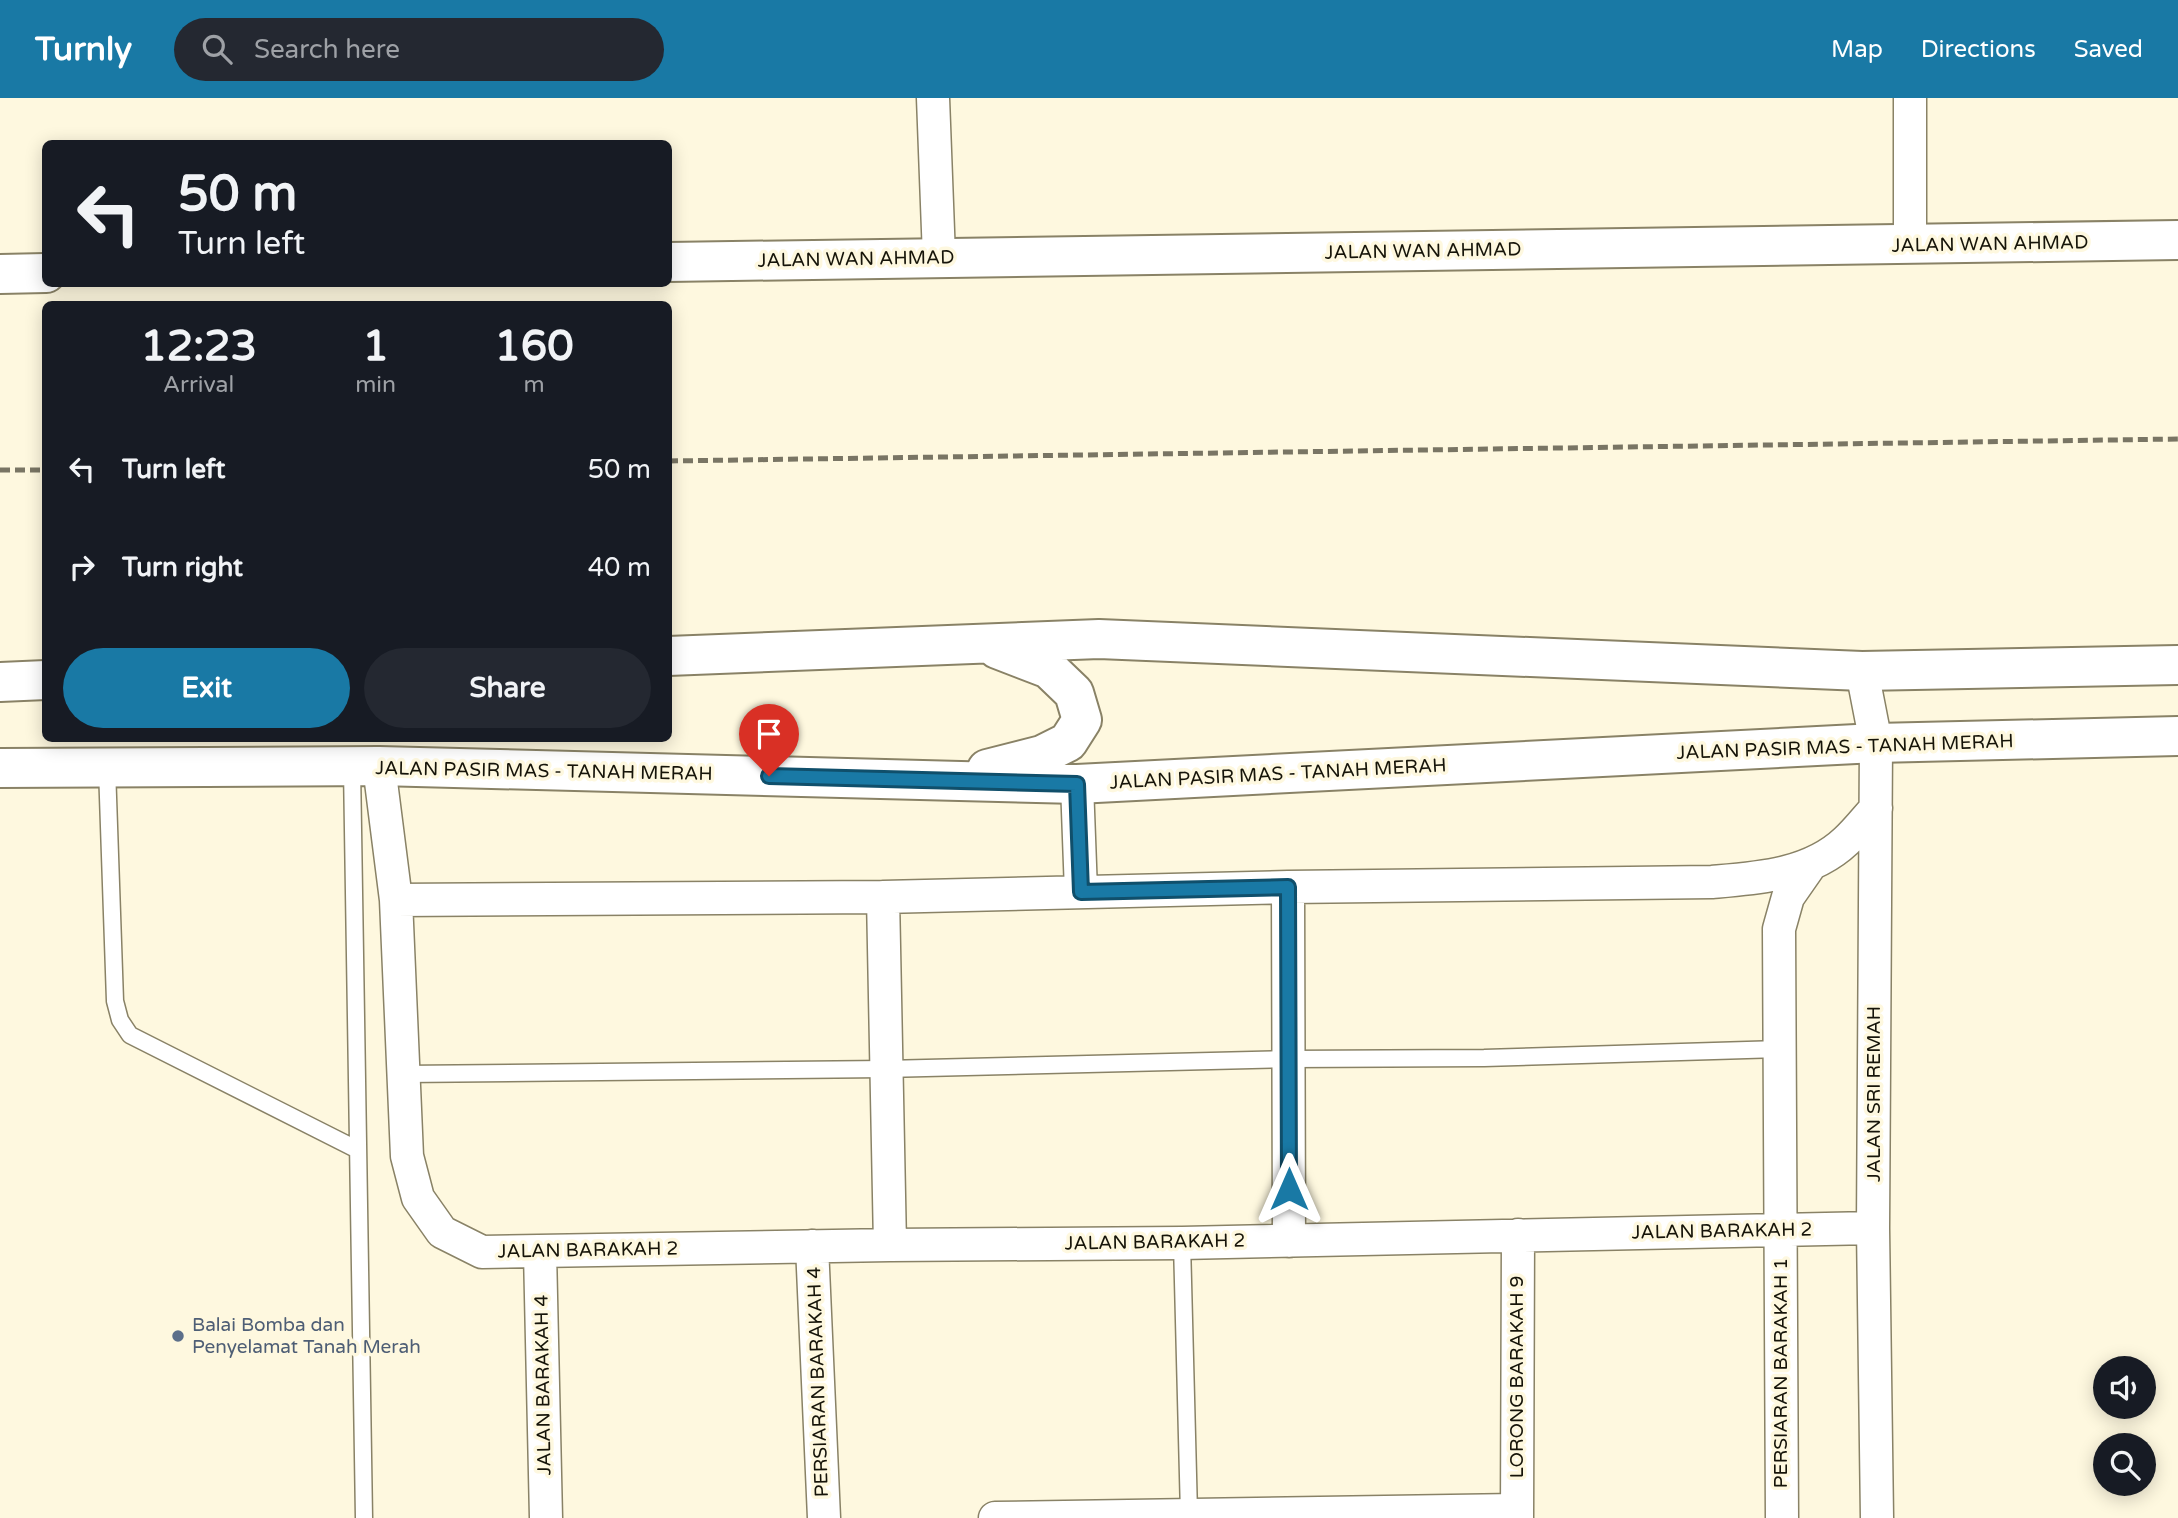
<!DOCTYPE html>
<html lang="en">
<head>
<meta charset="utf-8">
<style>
	:root { --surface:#171b24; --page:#242831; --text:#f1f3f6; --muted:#9ea1a6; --accent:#1979a5 }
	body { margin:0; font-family:"Varela Round",sans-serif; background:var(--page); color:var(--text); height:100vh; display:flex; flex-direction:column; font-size:26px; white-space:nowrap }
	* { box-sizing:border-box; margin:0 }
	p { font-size:23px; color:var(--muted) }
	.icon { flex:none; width:38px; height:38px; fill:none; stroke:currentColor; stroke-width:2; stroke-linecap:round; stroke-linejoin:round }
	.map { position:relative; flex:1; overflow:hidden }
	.panel { position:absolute; left:42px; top:203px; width:630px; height:441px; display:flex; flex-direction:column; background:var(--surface); border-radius:10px; box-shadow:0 4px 18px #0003 }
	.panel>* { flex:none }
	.guide { position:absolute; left:42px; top:42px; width:630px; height:147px; border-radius:10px; box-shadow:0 4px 18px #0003; background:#171b24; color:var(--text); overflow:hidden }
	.controls { position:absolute; left:2093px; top:1258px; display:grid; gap:14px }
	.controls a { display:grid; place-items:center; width:63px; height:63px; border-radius:50%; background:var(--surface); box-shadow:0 4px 18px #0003; font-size:35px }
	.pin { position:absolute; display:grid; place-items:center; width:60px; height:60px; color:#fff; margin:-72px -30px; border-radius:50% 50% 50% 0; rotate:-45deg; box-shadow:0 0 7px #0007 }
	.pin .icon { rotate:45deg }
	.me { position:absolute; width:77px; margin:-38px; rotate:0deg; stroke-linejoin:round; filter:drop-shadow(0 0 5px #0008) }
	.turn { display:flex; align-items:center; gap:24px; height:147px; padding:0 21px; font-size:32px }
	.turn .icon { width:91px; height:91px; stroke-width:2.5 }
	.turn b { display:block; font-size:49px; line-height:60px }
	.eta { display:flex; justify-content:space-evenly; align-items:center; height:119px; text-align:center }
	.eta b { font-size:42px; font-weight:800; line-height:49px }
	.action { display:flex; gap:14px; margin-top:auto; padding:14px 21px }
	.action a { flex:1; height:80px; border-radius:42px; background:var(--accent); color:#fff; font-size:28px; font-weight:800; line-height:80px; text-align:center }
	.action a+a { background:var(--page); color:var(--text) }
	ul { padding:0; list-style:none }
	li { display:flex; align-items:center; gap:21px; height:98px; padding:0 21px }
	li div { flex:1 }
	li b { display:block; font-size:26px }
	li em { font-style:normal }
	header { display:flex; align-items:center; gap:42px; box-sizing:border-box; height:98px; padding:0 35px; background:var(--accent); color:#fff }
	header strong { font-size:33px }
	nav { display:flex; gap:38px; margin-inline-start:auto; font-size:24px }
	.search { width:490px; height:63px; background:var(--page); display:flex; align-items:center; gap:18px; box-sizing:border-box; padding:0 24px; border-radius:38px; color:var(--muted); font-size:26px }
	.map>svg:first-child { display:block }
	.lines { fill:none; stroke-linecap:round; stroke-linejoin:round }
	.lane-casing { stroke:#898266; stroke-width:19 }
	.street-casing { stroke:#898266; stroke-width:35 }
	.secondary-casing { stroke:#898266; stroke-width:42 }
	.primary-casing { stroke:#898266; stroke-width:42 }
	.lane { stroke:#fff; stroke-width:16 }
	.street { stroke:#fff; stroke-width:32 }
	.secondary { stroke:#fff; stroke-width:38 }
	.primary { stroke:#fff; stroke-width:38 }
	.rail { stroke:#797564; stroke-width:5; stroke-dasharray:10 5; stroke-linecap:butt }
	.route-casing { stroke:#104f6b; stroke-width:18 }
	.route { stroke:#1979a5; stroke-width:12 }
	.service-dot { fill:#5c6f8a; stroke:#fef8df; stroke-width:2.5 }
	.labels { text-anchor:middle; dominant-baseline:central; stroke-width:7; stroke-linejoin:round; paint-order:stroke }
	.street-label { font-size:19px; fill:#161409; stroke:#fef8df }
	.service-label { font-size:19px; fill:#4e5e75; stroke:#fef8df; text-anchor:start }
</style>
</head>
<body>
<header>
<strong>Turnly</strong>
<div class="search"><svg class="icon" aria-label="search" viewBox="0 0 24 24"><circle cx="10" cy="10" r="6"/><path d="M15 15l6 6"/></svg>Search here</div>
<nav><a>Map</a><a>Directions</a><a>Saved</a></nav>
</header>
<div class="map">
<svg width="2178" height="1420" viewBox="0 0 2178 1420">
	<rect width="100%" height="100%" fill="#fef8df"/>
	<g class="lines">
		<g class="lane-casing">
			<path id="lane" d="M352,669L364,1420
				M107,670L115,903L120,922L130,937L358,1052
				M403,976L885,971L1290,961L1484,960L1780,951
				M1182,1145L1189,1416"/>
		</g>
		<g class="street-casing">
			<path id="street" d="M933,0L939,159
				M1910,0V147
				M1862,573L1876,645L1873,1130L1877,1420
				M379,668L396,802L407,1058L418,1100L442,1134L482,1154L890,1147L1182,1145L1873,1130
				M1077,686L1081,794
				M1288,789L1289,1143
				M883,799L890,1147
				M396,802L883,799L1288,789L1712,784C1759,780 1810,777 1846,743C1857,733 1866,721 1876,710
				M812,1148L824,1420
				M540,1154L546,1420
				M995,1420L1516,1412
				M1517,1420L1518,1137
				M1782,1420L1779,831L1788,799L1811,766"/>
		</g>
		<g class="secondary-casing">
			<path id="secondary" d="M668,164L2178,142
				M0,176L46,175"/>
		</g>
		<g class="primary-casing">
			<path id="primary" d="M668,558L1099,541L1862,573L2178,567
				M0,584L46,582
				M0,670L379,668L1077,686L1876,645L2178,638
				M987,671L1042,657L1068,644L1082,622L1074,595L1049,571L997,551"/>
		</g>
		<use href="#lane" class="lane"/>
		<use href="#street" class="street"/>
		<use href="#secondary" class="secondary"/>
		<use href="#primary" class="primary"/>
		<path class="rail" d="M668,363L2178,341
			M0,372H46"/>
	</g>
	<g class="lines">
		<g class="route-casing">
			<path id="route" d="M769,678L1077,686L1081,794L1288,789L1289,1091"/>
		</g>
		<use href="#route" class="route"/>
	</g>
	<circle class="service-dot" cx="178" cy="1238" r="7"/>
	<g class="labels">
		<g class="street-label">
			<text transform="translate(1990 146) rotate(-1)">JALAN WAN AHMAD</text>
			<text transform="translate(1423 153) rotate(-1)">JALAN WAN AHMAD</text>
			<text transform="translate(856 161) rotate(-1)">JALAN WAN AHMAD</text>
			<text transform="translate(1845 649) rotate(-2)">JALAN PASIR MAS - TANAH MERAH</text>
			<text transform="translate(544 673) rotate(1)">JALAN PASIR MAS - TANAH MERAH</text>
			<text transform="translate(1278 676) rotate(-3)">JALAN PASIR MAS - TANAH MERAH</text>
			<text transform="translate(1874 996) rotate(-90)">JALAN SRI REMAH</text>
			<text transform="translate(1722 1133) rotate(-1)">JALAN BARAKAH 2</text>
			<text transform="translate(1155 1144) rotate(-1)">JALAN BARAKAH 2</text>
			<text transform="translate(588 1152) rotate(-1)">JALAN BARAKAH 2</text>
			<text transform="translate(1781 1275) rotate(-90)">PERSIARAN BARAKAH 1</text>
			<text transform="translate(1517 1279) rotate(-90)">LORONG BARAKAH 9</text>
			<text transform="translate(818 1284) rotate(-92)">PERSIARAN BARAKAH 4</text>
			<text transform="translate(543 1287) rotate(-91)">JALAN BARAKAH 4</text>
		</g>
		<g class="service-label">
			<text x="192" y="1227">Balai Bomba dan<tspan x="192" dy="22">Penyelamat Tanah Merah</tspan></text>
		</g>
	</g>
</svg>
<div class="controls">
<a><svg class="icon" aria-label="sound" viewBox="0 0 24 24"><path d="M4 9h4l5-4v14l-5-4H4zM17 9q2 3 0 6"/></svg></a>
<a><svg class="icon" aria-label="search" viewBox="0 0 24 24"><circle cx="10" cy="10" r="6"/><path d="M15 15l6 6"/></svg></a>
</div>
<div class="pin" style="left:769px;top:678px;background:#d93025"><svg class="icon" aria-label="arrive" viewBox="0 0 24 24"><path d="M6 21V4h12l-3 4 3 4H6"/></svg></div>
<svg class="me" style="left:1289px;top:1091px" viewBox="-20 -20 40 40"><path d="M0-17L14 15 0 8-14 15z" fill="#1979a5" stroke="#fff" stroke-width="4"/></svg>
<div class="guide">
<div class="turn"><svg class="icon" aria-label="left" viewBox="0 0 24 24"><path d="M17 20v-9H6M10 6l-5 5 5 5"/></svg><div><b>50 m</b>Turn left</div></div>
</div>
<section class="panel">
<div class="eta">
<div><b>12:23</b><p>Arrival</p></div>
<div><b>1</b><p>min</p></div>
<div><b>160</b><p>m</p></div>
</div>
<ul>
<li><svg class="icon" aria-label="left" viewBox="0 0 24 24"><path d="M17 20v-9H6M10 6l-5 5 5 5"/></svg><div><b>Turn left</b></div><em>50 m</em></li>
<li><svg class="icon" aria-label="right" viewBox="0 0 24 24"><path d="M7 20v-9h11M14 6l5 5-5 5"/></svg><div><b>Turn right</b></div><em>40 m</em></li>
</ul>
<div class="action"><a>Exit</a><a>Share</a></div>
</section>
</div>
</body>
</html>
